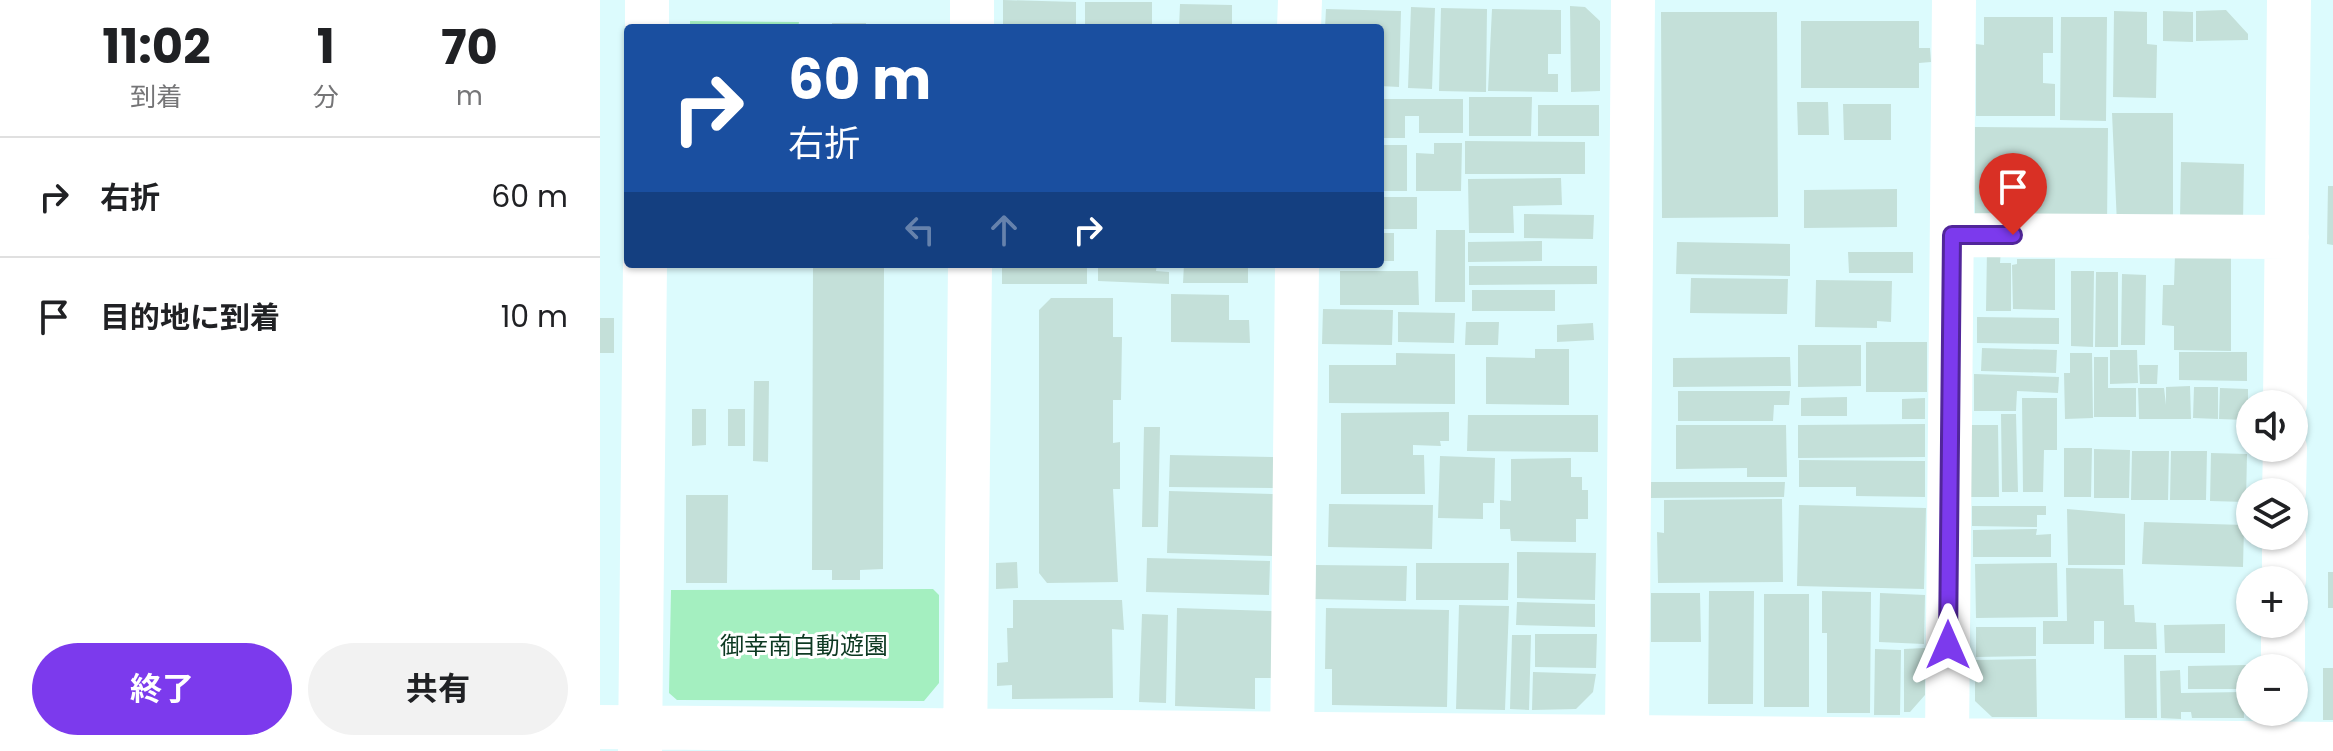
<!DOCTYPE html>
<html lang="ja">
<head>
<meta charset="utf-8">
<style>
	:root { --surface:#fff; --page:#f2f2f2; --text:#202124; --muted:#757577; --line:#e0e0e0; --accent:#7c3aed }
	body { margin:0; font-family:Poppins,"Noto Sans JP",sans-serif; background:var(--page); color:var(--text); height:100vh; display:flex; flex-direction:column; font-size:30px; white-space:nowrap }
	* { box-sizing:border-box; margin:0 }
	p { font-size:26px; color:var(--muted) }
	.icon { flex:none; width:44px; height:44px; fill:none; stroke:currentColor; stroke-width:2; stroke-linecap:round; stroke-linejoin:round }
	.map { position:relative; flex:1; overflow:hidden }
	.drawer { display:flex; flex-direction:column; background:var(--surface); width:600px }
	.drawer>* { flex:none }
	.top-card { position:absolute; left:24px; top:24px; width:760px; height:244px; border-radius:8px; box-shadow:0 2px 6px #0004; background:#1a4fa0; color:#fff; overflow:hidden }
	.tools { position:absolute; left:1636px; top:390px; display:grid; gap:16px }
	.tools a { display:grid; place-items:center; width:72px; height:72px; border-radius:50%; background:var(--surface); box-shadow:0 2px 6px #0004; font-size:40px }
	.pin { position:absolute; display:grid; place-items:center; width:68px; height:68px; color:#fff; margin:-82px -34px; border-radius:50% 50% 50% 0; rotate:-45deg; box-shadow:0 0 8px #0007 }
	.pin .icon { rotate:45deg }
	.me { position:absolute; width:88px; margin:-44px; rotate:0deg; stroke-linejoin:round; filter:drop-shadow(0 0 6px #0008) }
	.turn { display:flex; align-items:center; gap:28px; height:168px; padding:0 32px; font-size:36px }
	.turn .icon { width:104px; height:104px; stroke-width:2.5 }
	.turn b { display:block; font-size:56px; line-height:68px }
	.lanes { display:flex; align-items:center; height:76px; padding:0 32px; background:#0003; justify-content:center; gap:40px; direction:ltr }
	.lanes .off { opacity:.35 }
	.eta { display:flex; justify-content:space-evenly; align-items:center; height:136px; text-align:center }
	.eta b { font-size:48px; font-weight:700; line-height:56px }
	.primary-button { display:flex; gap:16px; margin-top:auto; padding:16px 32px }
	.primary-button a { flex:1; height:92px; border-radius:48px; background:var(--accent); color:#fff; font-size:32px; font-weight:700; line-height:92px; text-align:center }
	.primary-button a+a { background:var(--page); color:var(--text) }
	ul { padding:0; list-style:none }
	li { display:flex; align-items:center; gap:24px; height:120px; padding:0 32px; border-top:2px solid var(--line) }
	li div { flex:1 }
	li b { display:block; font-size:30px }
	li em { font-style:normal }
	main { display:flex; flex:1; min-height:0 }
	.map>svg:first-child { display:block }
	.green { fill:#a4efc0 }
	.building { fill:#c4e0d9 }
	.lines { fill:none; stroke-linecap:round; stroke-linejoin:round }
	.minor { stroke:#fff; stroke-width:44 }
	.route-casing { stroke:#51269a; stroke-width:20 }
	.route { stroke:#7c3aed; stroke-width:14 }
	.labels { text-anchor:middle; dominant-baseline:central; stroke-width:6; stroke-linejoin:round; paint-order:stroke }
	.park-label { font-size:24px; fill:#0d3922; stroke:#fff }
</style>
</head>
<body>
<main>
<section class="drawer">
<div class="eta">
<div><b>11:02</b><p>到着</p></div>
<div><b>1</b><p>分</p></div>
<div><b>70</b><p>m</p></div>
</div>
<ul>
<li><svg class="icon" aria-label="right" viewBox="0 0 24 24"><path d="M7 20v-9h11M14 6l5 5-5 5"/></svg><div><b>右折</b></div><em>60 m</em></li>
<li><svg class="icon" aria-label="arrive" viewBox="0 0 24 24"><path d="M6 21V4h12l-3 4 3 4H6"/></svg><div><b>目的地に到着</b></div><em>10 m</em></li>
</ul>
<div class="primary-button"><a>終了</a><a>共有</a></div>
</section>
<div class="map">
<svg width="1733" height="751" viewBox="0 0 1733 751">
	<rect width="100%" height="100%" fill="#dcfbfd"/>
	<path class="green" d="M90,21L199,22L198,28H90Z
		M333,589L339,595V683L324,701L77,700L69,693L71,590Z"/>
	<path class="building" d="M403,0L476,2V27L403,25Z
		M485,2H552V27L485,28Z
		M580,4L632,5V28H579Z
		M970,6L985,7L1000,21V91L971,92Z
		M811,7L835,8L832,89L808,88Z
		M841,8L887,9L886,92L839,91Z
		M726,9L801,11L799,87L780,86V28H725Z
		M892,9L961,10V54H948V74H958V92L888,91Z
		M1626,10L1648,34V40L1596,41V11Z
		M1514,11L1547,12V44L1557,45L1556,98L1513,97Z
		M1563,11L1593,12V42L1563,41Z
		M1061,12H1177L1178,217L1062,218Z
		M1384,17H1453V53H1443V83L1455,84V116H1376V44L1384,45Z
		M1461,17H1507L1506,121L1460,120Z
		M1201,21H1319V48H1330L1331,62L1319,63V88H1201Z
		M232,23H266V28H232Z
		M869,97H932L931,136H869Z
		M780,99H863V133H819V116H805V138H780Z
		M1197,102H1228L1229,135H1198Z
		M1243,104H1291V140H1244Z
		M938,105H999V136H938Z
		M1512,113H1573V225L1517,224Z
		M1375,127L1508,128L1507,225L1375,224Z
		M865,141L985,142V174H865Z
		M834,143H862L861,191H816V153L834,154Z
		M780,145H807V191H780Z
		M1581,162L1644,164L1643,221L1580,219Z
		M961,178L962,205L913,206L914,233H869L868,179Z
		M1728,186H1733V245L1727,244Z
		M1297,189V227L1204,228V190Z
		M780,197H817V229H780Z
		M924,214L994,215L993,239L924,238Z
		M836,230H865V302H835Z
		M780,233H794V261H780Z
		M942,241V261L868,262V242Z
		M1077,242L1190,244V276L1076,274Z
		M1387,249L1401,250L1400,263H1411V311H1386Z
		M1248,252H1313V273H1249Z
		M1575,255H1631V351L1574,350V326L1562,325L1563,285H1574Z
		M1417,259H1455V310L1413,309L1412,265L1417,264Z
		M213,264H284L283,569L260,570V580H232V570H212Z
		M402,264H487V284H402Z
		M498,264H557L556,271L569,272V284L498,281Z
		M584,264H648V283H583Z
		M869,266H997V284L869,285Z
		M740,271H818L819,305H740Z
		M1471,271H1494L1493,347L1471,346Z
		M1496,272H1518V347H1495Z
		M1522,274L1546,275L1545,345H1521Z
		M1091,278L1188,279L1187,314L1090,313Z
		M1216,280L1292,281L1291,322L1277,321V328L1215,327Z
		M872,290H955V311H872Z
		M571,294L629,295V320H649L650,343L571,342Z
		M451,298H513V337H522L521,400H513V443L520,442V489H513L518,582L447,583L439,573V310Z
		M723,309L793,310L792,345L722,344Z
		M798,312L855,313L854,343L798,342Z
		M1377,317L1459,318V344L1377,343Z
		M0,318H14V353H0Z
		M866,322H899L898,345H865Z
		M993,323L994,340L957,342V325Z
		M1266,342H1327V392H1266Z
		M1198,345H1261V386L1198,387Z
		M1382,348L1457,350L1456,373L1381,371Z
		M935,349H969V405L886,404V357L935,358Z
		M1510,350H1537L1538,383L1510,384Z
		M1579,352H1647V381L1579,380Z
		M796,353L855,354V404L729,403V365H796Z
		M1470,353H1492L1493,418L1465,419L1464,373H1470Z
		M1190,357L1191,386L1073,387V358Z
		M1494,357H1508V388H1536V417H1494Z
		M1539,365H1558L1557,384H1540Z
		M1374,374L1459,377L1458,393L1417,391L1416,411H1374Z
		M154,381H169L168,462L153,461Z
		M1590,386L1591,419H1539L1538,388H1564L1566,405V387Z
		M1594,387H1618V419L1593,418Z
		M1620,388L1648,389V420L1619,419Z
		M1078,391H1190L1189,405H1174L1173,421H1078Z
		M1247,397V416H1201V398Z
		M1325,398V419H1302V399Z
		M1422,398H1457V450H1444L1443,492H1423Z
		M92,409H106V445L92,446Z
		M128,409H145V446H128Z
		M849,412V441H840L841,446L813,445V455H824L825,494H741V413Z
		M1401,414H1416L1418,492H1402Z
		M868,415H998V452L867,451Z
		M1325,424V457L1198,458V425Z
		M1076,425H1186L1187,477H1147V468L1076,469Z
		M1370,425H1398L1399,497H1371Z
		M544,427H560L558,527H542Z
		M1464,448H1492L1491,497H1464Z
		M1494,449L1530,450L1529,498H1494Z
		M1532,451H1569L1568,500H1531Z
		M1571,451H1607L1606,500H1570Z
		M1611,453L1647,454L1646,502L1610,501Z
		M570,455L674,457V488L569,487Z
		M840,456L895,458L894,503H883V519L838,518Z
		M971,458V477H982V490H988V519H976V542L911,541L910,529H900V500L911,501V459Z
		M1199,460L1325,461V497L1256,496V487H1199Z
		M1049,482H1185L1184,497L1049,498Z
		M569,491L674,494L673,556L567,553Z
		M86,495H128L127,583H86Z
		M1182,499L1183,582L1058,583L1057,532L1064,533V500Z
		M729,504L833,505L832,549L728,547Z
		M1199,505L1326,508L1324,589L1197,586Z
		M1372,506H1446V515H1437V527L1372,526Z
		M1467,509L1525,514V565H1468Z
		M1544,522L1644,525L1643,567L1542,564Z
		M1437,529L1436,535L1451,534V557H1373V530Z
		M917,552L996,553L995,600L917,598Z
		M547,558L670,561L669,595L546,592Z
		M417,562L418,588L396,589V563Z
		M816,563H909L908,600H816Z
		M1457,563L1458,617L1376,618L1375,564Z
		M716,565L807,566L806,601L715,599Z
		M1466,568L1523,569L1524,605H1534L1535,622L1556,623L1557,649H1504V621H1494V644H1443V621H1467Z
		M1728,572H1733V608H1728Z
		M1109,591H1154L1153,704H1108Z
		M1222,591L1271,592L1270,713H1227V633H1222Z
		M1051,593H1100L1101,642H1051Z
		M1280,593L1325,595L1324,644L1279,642Z
		M1164,594H1209V707H1164Z
		M413,600H522L524,630L512,629L513,698L412,699V685L397,686V663L408,662L407,628H413Z
		M917,602L995,604V627L916,625Z
		M859,605L909,606L905,710L856,709Z
		M577,608L673,611L672,678H655V709L575,706Z
		M726,608L849,610L847,707L732,705V669H725Z
		M542,614L568,615L566,703L539,702Z
		M1625,624V653H1565L1564,625Z
		M1376,627H1436V656L1376,657Z
		M935,634H997L996,668L935,667Z
		M912,635H931L929,710L910,709Z
		M1325,648V695L1310,712H1304V649Z
		M1275,649L1301,650L1300,715H1274Z
		M1524,655H1556L1557,718H1525Z
		M1436,659L1437,717H1392L1375,701V660Z
		M1647,665L1646,689H1588V666Z
		M1723,668H1733V720H1723Z
		M1580,670L1581,693L1643,692L1644,718H1592L1591,712H1581V719L1561,718L1560,671Z
		M933,672L996,674L993,692L976,709L932,710Z"/>
	<g class="lines">
		<path class="minor" d="M47,28V0
			M372,28V0
			M699,28L700,0
			M1352,235L1687,237
			M1685,404L1689,0
			M1684,492L1685,448
			M1684,580V536
			M1683,668V624
			M0,727L1733,744
			M1027,737L1033,0
			M1347,740L1354,0
			M40,751L45,264
			M365,751L370,264
			M692,751L697,264"/>
	</g>
	<g class="lines">
		<g class="route-casing">
			<path id="route" d="M1348,645L1352,235H1413"/>
		</g>
		<use href="#route" class="route"/>
	</g>
	<g class="labels">
		<g class="park-label">
			<text x="204" y="645">御幸南自動遊園</text>
		</g>
	</g>
</svg>
<div class="tools">
<a><svg class="icon" aria-label="sound" viewBox="0 0 24 24"><path d="M4 9h4l5-4v14l-5-4H4zM17 9q2 3 0 6"/></svg></a>
<a><svg class="icon" aria-label="layers" viewBox="0 0 24 24"><path d="M12 4l9 5-9 5-9-5zM3 14l9 5 9-5"/></svg></a>
<a>+</a>
<a>−</a>
</div>
<div class="pin" style="left:1413px;top:235px;background:#d93025"><svg class="icon" aria-label="arrive" viewBox="0 0 24 24"><path d="M6 21V4h12l-3 4 3 4H6"/></svg></div>
<svg class="me" style="left:1348px;top:645px" viewBox="-20 -20 40 40"><path d="M0-17L14 15 0 8-14 15z" fill="#7c3aed" stroke="#fff" stroke-width="4"/></svg>
<div class="top-card">
<div class="turn"><svg class="icon" aria-label="right" viewBox="0 0 24 24"><path d="M7 20v-9h11M14 6l5 5-5 5"/></svg><div><b>60 m</b>右折</div></div>
<div class="lanes"><svg class="icon off" aria-label="left" viewBox="0 0 24 24"><path d="M17 20v-9H6M10 6l-5 5 5 5"/></svg><svg class="icon off" aria-label="ahead" viewBox="0 0 24 24"><path d="M12 20V5M6 11l6-6 6 6"/></svg><svg class="icon" aria-label="right" viewBox="0 0 24 24"><path d="M7 20v-9h11M14 6l5 5-5 5"/></svg></div>
</div>
</div>
</main>
</body>
</html>
